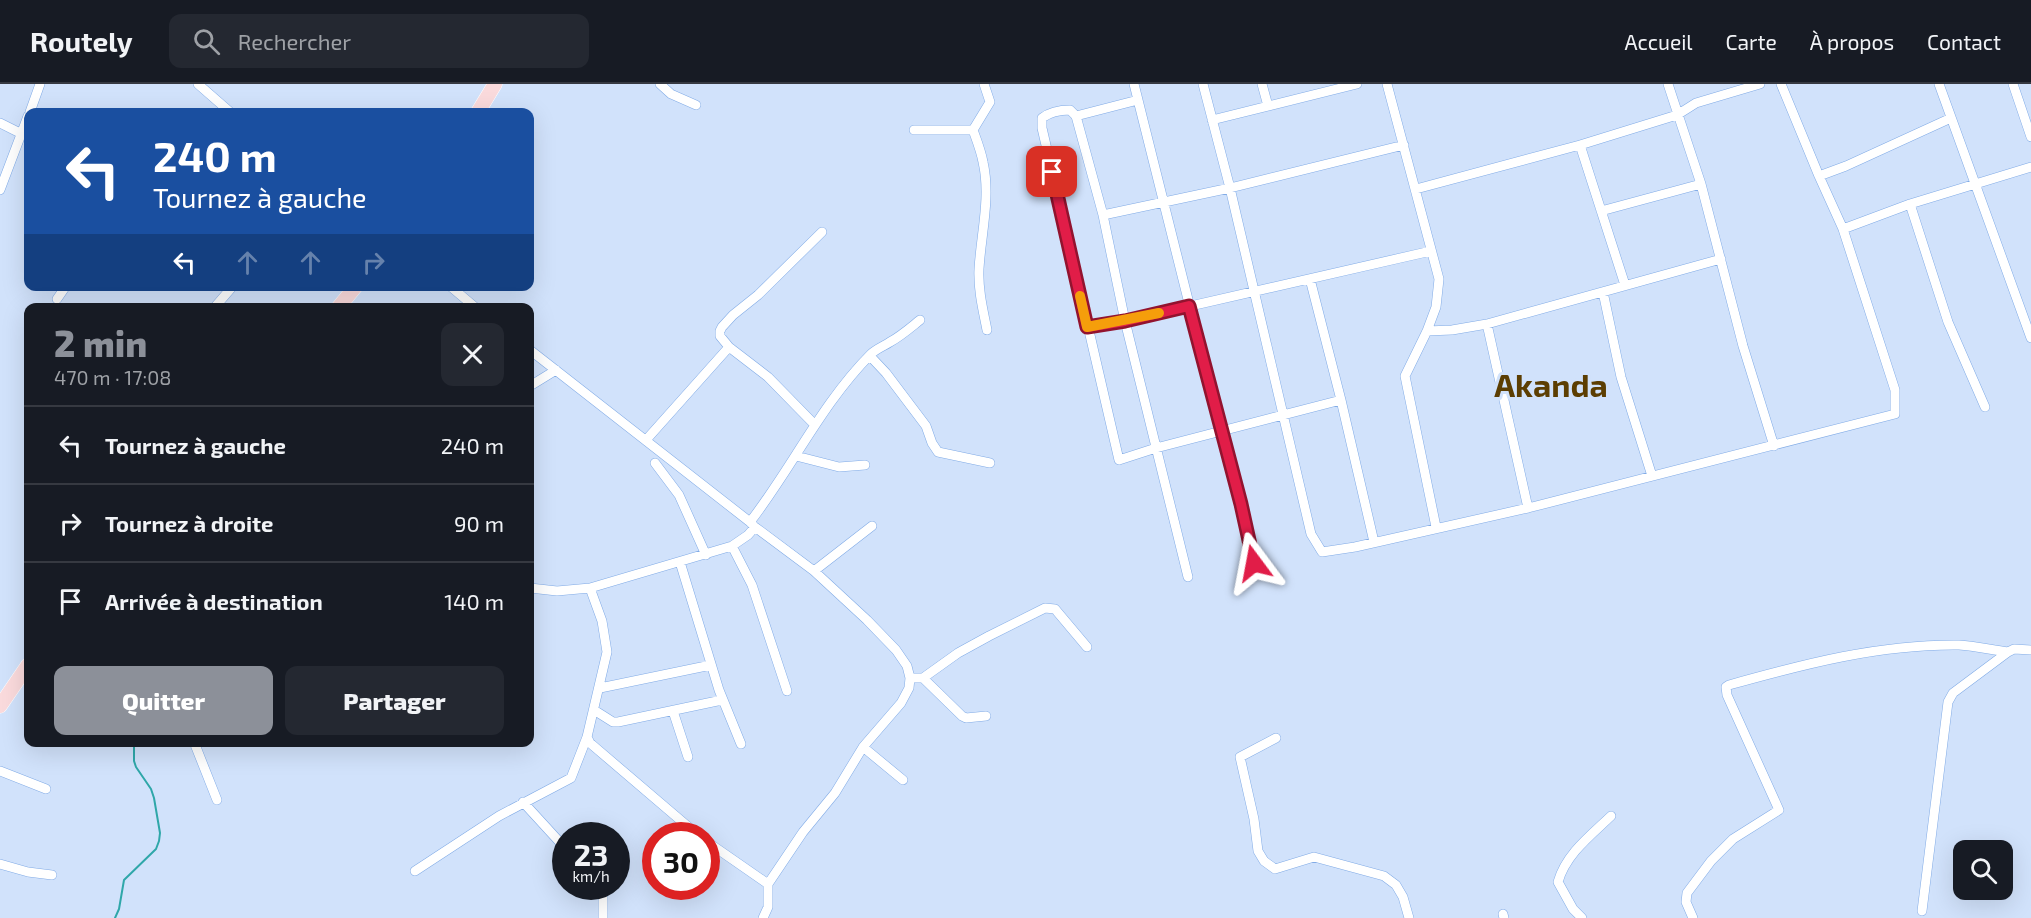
<!DOCTYPE html>
<html lang="fr">
<head>
<meta charset="utf-8">
<style>
	:root { --surface:#171b24; --page:#242831; --text:#f1f3f6; --muted:#9ea1a6; --line:#363941; --accent:#8c9099 }
	body { margin:0; font-family:"Exo 2",sans-serif; background:var(--page); color:var(--text); height:100vh; display:flex; flex-direction:column; font-size:22px; white-space:nowrap }
	* { box-sizing:border-box; margin:0 }
	p { font-size:20px; color:var(--muted) }
	.icon { flex:none; width:33px; height:33px; fill:none; stroke:currentColor; stroke-width:2; stroke-linecap:round; stroke-linejoin:round }
	.map { position:relative; flex:1; overflow:hidden }
	.details { position:absolute; left:24px; top:219px; width:510px; height:444px; display:flex; flex-direction:column; background:var(--surface); border-radius:12px; box-shadow:0 6px 24px #0002 }
	.details>* { flex:none }
	.banner { position:absolute; left:24px; top:24px; width:510px; height:183px; border-radius:12px; box-shadow:0 6px 24px #0002; background:#1a4fa0; color:#fff; overflow:hidden }
	.controls { position:absolute; left:1953px; top:756px; display:grid; gap:12px }
	.controls a { display:grid; place-items:center; width:60px; height:60px; border-radius:12px; background:var(--surface); box-shadow:0 6px 24px #0002; font-size:30px }
	.speed { position:absolute; left:552px; top:738px; display:flex; gap:12px; font-size:30px; font-weight:700; text-align:center }
	.speed>* { display:grid; place-content:center; width:78px; height:78px; border-radius:50%; background:var(--surface); box-shadow:0 6px 24px #0002; line-height:1 }
	.speed small { font-size:15px; font-weight:400 }
	.speed .limit { border:9px solid #d22; background:#fff; color:#111 }
	.pin { position:absolute; display:grid; place-items:center; width:51px; height:51px; color:#fff; margin:-26px; border-radius:12px; box-shadow:0 3px 9px #0006 }
	.me { position:absolute; width:66px; margin:-33px; rotate:347deg; stroke-linejoin:round; filter:drop-shadow(0 0 4px #0008) }
	.turn { display:flex; align-items:center; gap:21px; height:126px; padding:0 30px; font-size:27px }
	.turn .icon { width:78px; height:78px; stroke-width:2.5 }
	.turn b { display:block; font-size:42px; line-height:51px }
	.lanes { display:flex; align-items:center; height:57px; padding:0 30px; background:#0003; justify-content:center; gap:30px; direction:ltr }
	.lanes .off { opacity:.35 }
	.round { display:grid; place-items:center; flex:none; width:63px; height:63px; border-radius:12px; background:var(--page) }
	.summary { display:flex; align-items:center; justify-content:space-between; height:102px; padding:0 30px }
	h1 { font-size:36px; font-weight:800; line-height:45px; color:var(--accent) }
	.primary-button { display:flex; gap:12px; margin-top:auto; padding:12px 30px }
	.primary-button a { flex:1; height:69px; border-radius:12px; background:var(--accent); color:#fff; font-size:24px; font-weight:800; line-height:69px; text-align:center }
	.primary-button a+a { background:var(--page); color:var(--text) }
	ul { padding:0; list-style:none }
	li { display:flex; align-items:center; gap:18px; height:78px; padding:0 30px; border-top:2px solid var(--line) }
	li div { flex:1 }
	li b { display:block; font-size:22px }
	li em { font-style:normal }
	header { display:flex; align-items:center; gap:36px; box-sizing:border-box; height:84px; padding:0 30px; background:var(--surface); border-bottom:2px solid var(--line) }
	header strong { font-size:28px }
	nav { display:flex; gap:33px; margin-inline-start:auto; font-size:21px }
	.search { width:420px; height:54px; background:var(--page); display:flex; align-items:center; gap:15px; box-sizing:border-box; padding:0 21px; border-radius:12px; color:var(--muted); font-size:22px }
	.map>svg:first-child { display:block }
	.lines { fill:none; stroke-linecap:round; stroke-linejoin:round }
	.stream { stroke:#2fa7a9; stroke-width:2 }
	.minor-casing { stroke:#81abe6; stroke-width:10 }
	.primary-casing { stroke:#fff; stroke-width:15 }
	.minor { stroke:#fff; stroke-width:9 }
	.primary { stroke:#fadadc; stroke-width:14 }
	.route-casing { stroke:#92132f; stroke-width:15 }
	.route { stroke:#e11d48; stroke-width:10 }
	.slow { stroke:#f59e0b; stroke-width:10 }
	.labels { text-anchor:middle; dominant-baseline:central; stroke-width:6; stroke-linejoin:round; paint-order:stroke }
	.town-label { font-size:32px; font-weight:bold; fill:#5c3e02; stroke:#d1e2fb }
</style>
</head>
<body>
<header>
<strong>Routely</strong>
<div class="search"><svg class="icon" aria-label="search" viewBox="0 0 24 24"><circle cx="10" cy="10" r="6"/><path d="M15 15l6 6"/></svg>Rechercher</div>
<nav><a>Accueil</a><a>Carte</a><a>À propos</a><a>Contact</a></nav>
</header>
<div class="map">
<svg width="2031" height="834" viewBox="0 0 2031 834">
	<rect width="100%" height="100%" fill="#d1e2fb"/>
	<g class="lines">
		<path class="stream" d="M115,834L119,825L124,796L156,765L159,757L160,749L154,714L151,705L136,683L134,677V658"/>
		<g class="minor-casing">
			<path id="minor" d="M198,0L230,28
				M660,0L671,10L696,21
				M984,0L990,18L973,46C977,57 981,67 983,78C991,113 981,150 979,185C978,206 983,226 987,246
				M1134,0L1254,479
				M1203,0L1230,104L1311,450L1322,468L1355,463L1528,424L1895,330V306L1843,145L1819,92L1781,0
				M1262,0L1268,22
				M1387,0L1439,195L1436,223L1427,247L1405,292L1436,443
				M1668,0L1701,100L1743,262L1774,362
				M1939,0L2031,254
				M2013,0L2031,53
				M30,28L40,0
				M1076,32L1138,16
				M1212,36L1357,0
				M0,39L22,50
				M914,46H973
				M1580,61L1625,201
				M1819,92L1846,82L1951,34
				M1416,105L1580,61L1677,31L1696,19L1760,0
				M0,106L28,32
				M1910,120L1948,238L1985,323
				M1601,127L1701,100
				M1103,131L1230,104L1404,61
				M1843,145L1910,120L2031,83
				M1310,195L1341,316L1374,458
				M450,202L476,224
				M1603,208L1621,293L1652,392
				M57,215L66,202
				M214,224L233,202
				M1487,240L1528,424
				M1087,243L1125,237L1431,167
				M1427,247L1452,246L1487,240L1721,175
				M530,266L750,438
				M870,272L886,289L926,342L932,359L938,368L990,379
				M530,302L556,286
				M815,341L768,293L729,263L720,252V247L722,243L733,231L758,211L822,148
				M646,356L729,263
				M796,372L839,383L865,381
				M655,379L679,411L706,471
				M753,441L750,438C792,384 822,319 871,270C876,265 884,262 890,258C901,252 910,244 920,236
				M732,462L752,501L787,607
				M680,478L719,606L741,660
				M814,487L872,442
				M1188,493L1125,237L1103,131L1076,32L1070,26C1060,26 1050,28 1042,34V44L1119,376L1156,364L1341,316
				M530,504L557,507L590,504L732,462L748,451L755,443L814,487L867,536L896,566L907,582L910,594L909,604L901,619L863,663L835,709L803,748L768,800V823L763,834
				M590,504L602,537L607,568L587,653L590,659L699,752
				M910,594H923L958,569L989,552L1045,524L1055,525L1087,563
				M923,594L962,632L966,634L986,632
				M600,604L711,581
				M594,626L613,638H618L722,616
				M673,627L688,673
				M1276,654L1240,673L1254,735L1258,767L1264,777L1275,785L1314,773L1384,792L1396,801L1403,813L1409,834
				M194,658L217,716
				M863,663L903,696
				M0,687L46,705
				M523,718L566,765
				M706,757L768,800
				M0,780L28,788L52,791
				M415,787L499,732L571,694L587,653
				M596,802L603,813V834
				M1922,827L1948,618L1953,609L2008,568L2014,565L2031,566
				M1503,830L1504,834
				M1582,834L1573,825L1558,798C1566,770 1590,752 1611,732
				M1693,834L1686,818L1687,809L1711,777L1733,755L1779,726L1727,611L1726,603L1729,601C1804,580 1880,560 1959,561C1975,562 1992,566 2008,568"/>
		</g>
		<g class="primary-casing">
			<path id="primary" d="M478,28L495,0
				M338,224L356,202
				M0,622L28,581"/>
		</g>
		<use href="#minor" class="minor"/>
		<use href="#primary" class="primary"/>
	</g>
	<g class="lines">
		<g class="route-casing">
			<path id="route" d="M1052,88L1087,243L1125,237L1189,222L1241,420L1254,479"/>
		</g>
		<use href="#route" class="route"/>
		<path class="slow" d="M1080,212L1087,243L1159,229"/>
	</g>
	<g class="labels">
		<g class="town-label">
			<text x="1551" y="300">Akanda</text>
		</g>
	</g>
</svg>
<div class="controls">
<a><svg class="icon" aria-label="search" viewBox="0 0 24 24"><circle cx="10" cy="10" r="6"/><path d="M15 15l6 6"/></svg></a>
</div>
<div class="speed"><div>23<small>km/h</small></div><div class="limit">30</div></div>
<div class="pin" style="left:1052px;top:88px;background:#d93025"><svg class="icon" aria-label="arrive" viewBox="0 0 24 24"><path d="M6 21V4h12l-3 4 3 4H6"/></svg></div>
<svg class="me" style="left:1254px;top:479px" viewBox="-20 -20 40 40"><path d="M0-17L14 15 0 8-14 15z" fill="#e11d48" stroke="#fff" stroke-width="4"/></svg>
<div class="banner">
<div class="turn"><svg class="icon" aria-label="left" viewBox="0 0 24 24"><path d="M17 20v-9H6M10 6l-5 5 5 5"/></svg><div><b>240 m</b>Tournez à gauche</div></div>
<div class="lanes"><svg class="icon" aria-label="left" viewBox="0 0 24 24"><path d="M17 20v-9H6M10 6l-5 5 5 5"/></svg><svg class="icon off" aria-label="ahead" viewBox="0 0 24 24"><path d="M12 20V5M6 11l6-6 6 6"/></svg><svg class="icon off" aria-label="ahead" viewBox="0 0 24 24"><path d="M12 20V5M6 11l6-6 6 6"/></svg><svg class="icon off" aria-label="right" viewBox="0 0 24 24"><path d="M7 20v-9h11M14 6l5 5-5 5"/></svg></div>
</div>
<section class="details">
<div class="summary"><div><h1>2 min</h1><p>470 m · 17:08</p></div><a class="round"><svg class="icon" aria-label="close" viewBox="0 0 24 24"><path d="M6 6l12 12M18 6L6 18"/></svg></a></div>
<ul>
<li><svg class="icon" aria-label="left" viewBox="0 0 24 24"><path d="M17 20v-9H6M10 6l-5 5 5 5"/></svg><div><b>Tournez à gauche</b></div><em>240 m</em></li>
<li><svg class="icon" aria-label="right" viewBox="0 0 24 24"><path d="M7 20v-9h11M14 6l5 5-5 5"/></svg><div><b>Tournez à droite</b></div><em>90 m</em></li>
<li><svg class="icon" aria-label="arrive" viewBox="0 0 24 24"><path d="M6 21V4h12l-3 4 3 4H6"/></svg><div><b>Arrivée à destination</b></div><em>140 m</em></li>
</ul>
<div class="primary-button"><a>Quitter</a><a>Partager</a></div>
</section>
</div>
</body>
</html>
